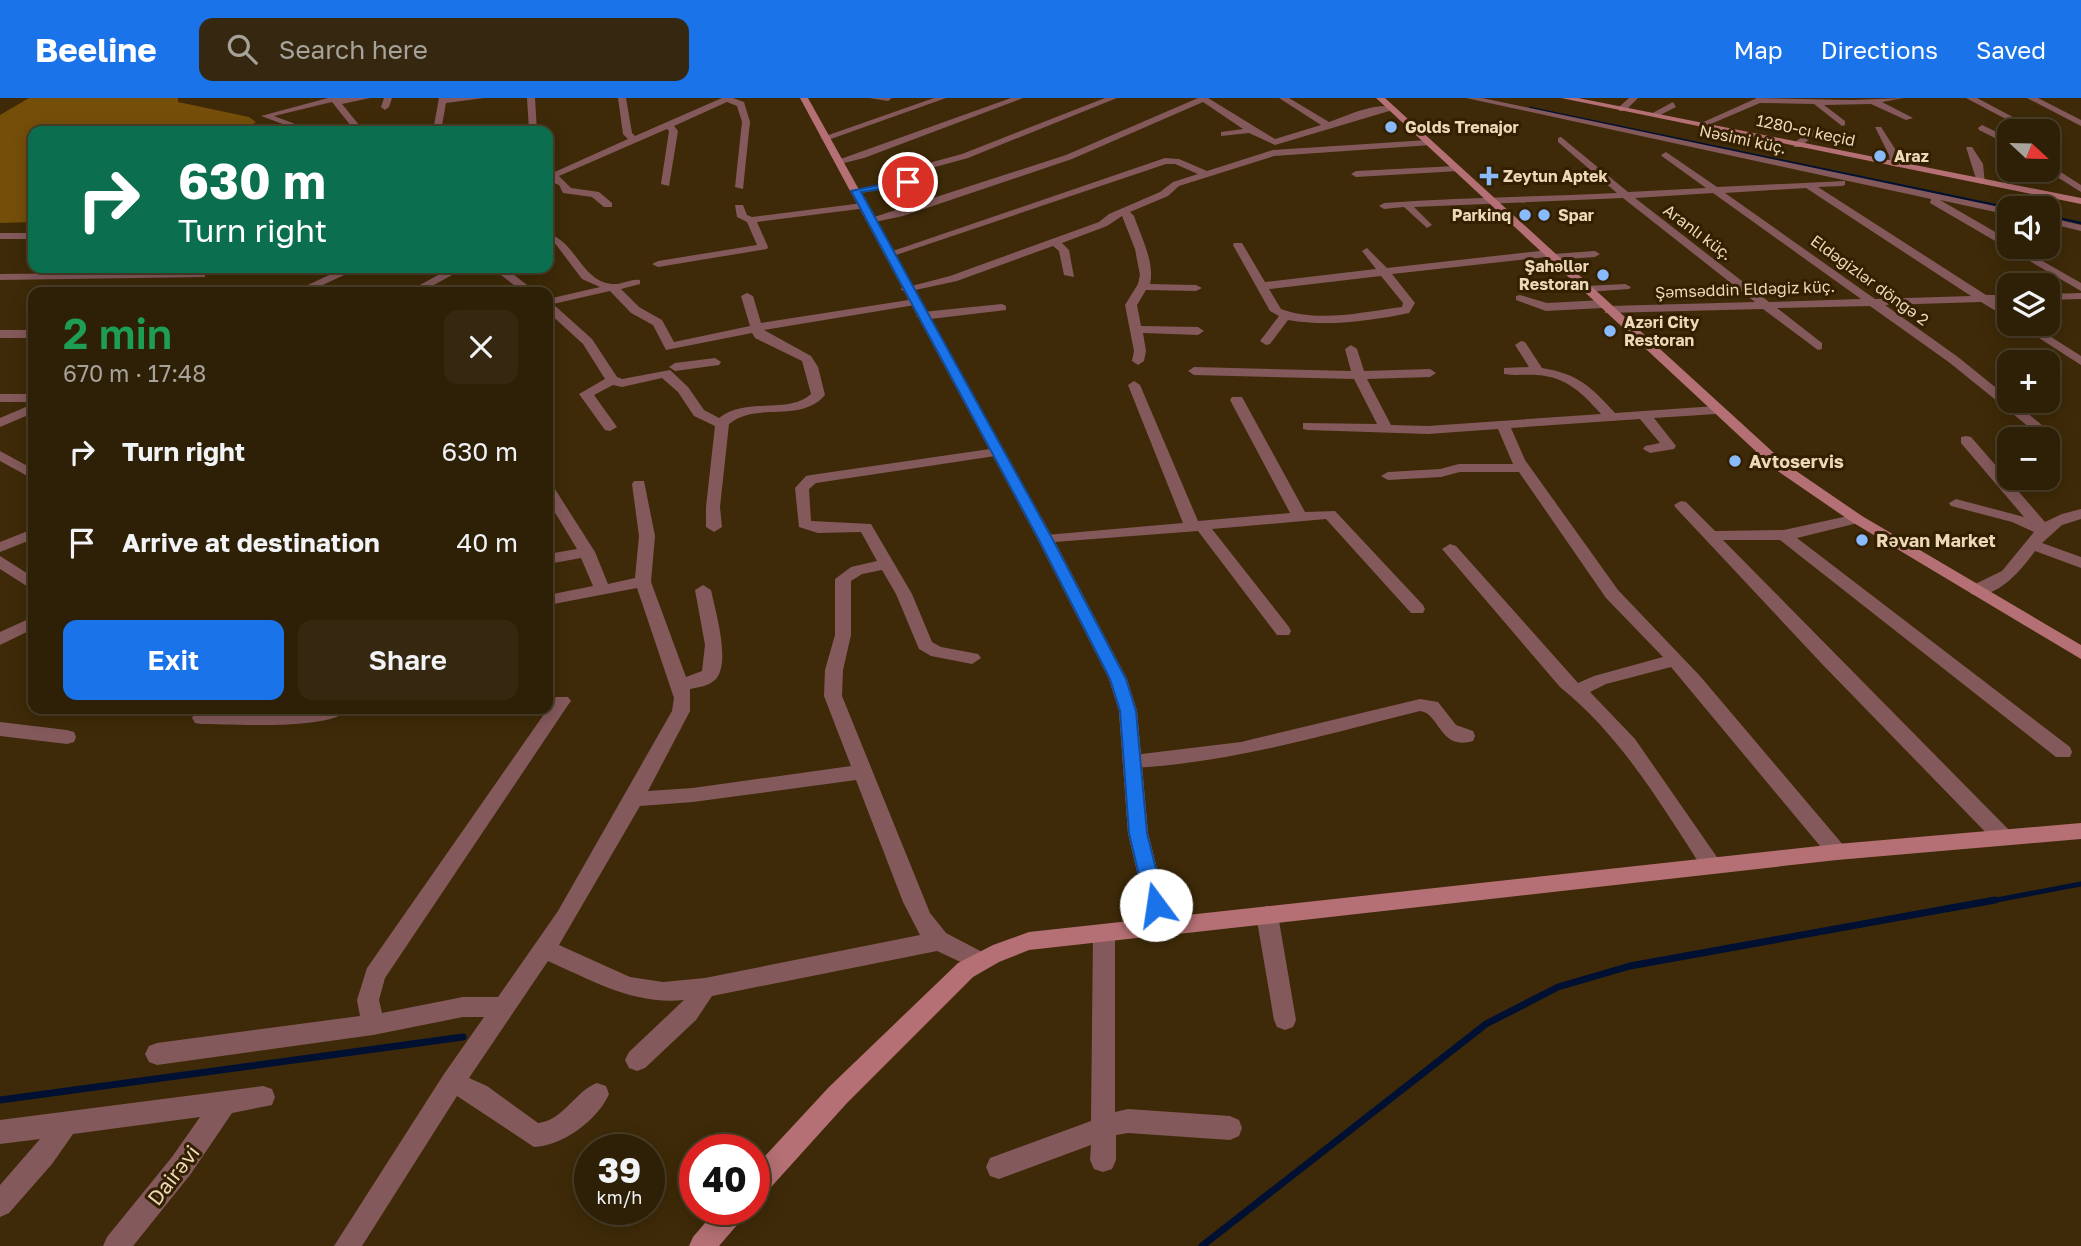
<!DOCTYPE html>
<html lang="en">
<head>
<meta charset="utf-8">
<style>
	:root { --surface:#2e2006; --page:#362810; --text:#f1f3f6; --muted:#a7a39b; --line:#493e28; --accent:#1a73e8 }
	body { margin:0; font-family:"Golos Text",sans-serif; background:var(--page); color:var(--text); height:100vh; display:flex; flex-direction:column; font-size:26px; white-space:nowrap }
	* { box-sizing:border-box; margin:0 }
	p { font-size:23px; color:var(--muted) }
	.icon { flex:none; width:38px; height:38px; fill:none; stroke:currentColor; stroke-width:2; stroke-linecap:round; stroke-linejoin:round }
	.map { position:relative; flex:1; overflow:hidden }
	.details { position:absolute; left:28px; top:189px; width:525px; height:427px; display:flex; flex-direction:column; background:var(--surface); border-radius:14px; box-shadow:0 4px 18px #0003,0 0 0 2px var(--line) }
	.details>* { flex:none }
	.guide { position:absolute; left:28px; top:28px; width:525px; height:147px; border-radius:14px; box-shadow:0 4px 18px #0003,0 0 0 2px var(--line); background:#0b6e4f; color:#fff; overflow:hidden }
	.needle { width:46px; rotate:112deg }
	.controls { position:absolute; left:1997px; top:21px; display:grid; gap:14px }
	.controls a { display:grid; place-items:center; width:63px; height:63px; border-radius:14px; background:var(--surface); box-shadow:0 4px 18px #0003,0 0 0 2px var(--line); font-size:35px }
	.speed { position:absolute; left:574px; top:1036px; display:flex; gap:14px; font-size:35px; font-weight:700; text-align:center }
	.speed>* { display:grid; place-content:center; width:91px; height:91px; border-radius:50%; background:var(--surface); box-shadow:0 4px 18px #0003,0 0 0 2px var(--line); line-height:1 }
	.speed small { font-size:18px; font-weight:400 }
	.speed .limit { border:10px solid #d22; background:#fff; color:#111 }
	.pin { position:absolute; display:grid; place-items:center; width:60px; height:60px; color:#fff; margin:-30px; border:4px solid #fff; border-radius:50%; box-shadow:0 2px 7px #0007 }
	.me { position:absolute; width:77px; margin:-38px; rotate:346deg; stroke-linejoin:round; filter:drop-shadow(0 0 5px #0008) }
	.turn { display:flex; align-items:center; gap:24px; height:147px; padding:0 35px; font-size:32px }
	.turn .icon { width:91px; height:91px; stroke-width:2.5 }
	.turn b { display:block; font-size:49px; line-height:60px }
	.round { display:grid; place-items:center; flex:none; width:74px; height:74px; border-radius:14px; background:var(--page) }
	.head { display:flex; align-items:center; justify-content:space-between; height:119px; padding:0 35px }
	h1 { font-size:42px; font-weight:600; line-height:52px; color:#1e9e55 }
	.action { display:flex; gap:14px; margin-top:auto; padding:14px 35px }
	.action a { flex:1; height:80px; border-radius:14px; background:var(--accent); color:#fff; font-size:28px; font-weight:600; line-height:80px; text-align:center }
	.action a+a { background:var(--page); color:var(--text) }
	ul { padding:0; list-style:none }
	li { display:flex; align-items:center; gap:21px; height:91px; padding:0 35px }
	li div { flex:1 }
	li b { display:block; font-size:26px }
	li em { font-style:normal }
	header { display:flex; align-items:center; gap:42px; box-sizing:border-box; height:98px; padding:0 35px; background:var(--accent); color:#fff }
	header strong { font-size:33px }
	nav { display:flex; gap:38px; margin-inline-start:auto; font-size:24px }
	.search { width:490px; height:63px; background:var(--page); display:flex; align-items:center; gap:18px; box-sizing:border-box; padding:0 24px; border-radius:14px; color:var(--muted); font-size:26px }
	.map>svg:first-child { display:block }
	.green { fill:#754f0a }
	.lines { fill:none; stroke-linecap:round; stroke-linejoin:round }
	.stream-far2 { stroke:#001033; stroke-width:2.5 }
	.stream-far1 { stroke:#001033; stroke-width:5 }
	.stream { stroke:#001033; stroke-width:7 }
	.street { fill:#84595b; fill-rule:evenodd }
	.secondary { fill:#b47074; fill-rule:evenodd }
	.route { fill:#1a73e8; stroke:#114b97; stroke-width:2 }
	.poi-dot { fill:#89bafc; stroke:#332000; stroke-width:2.5 }
	.labels { text-anchor:middle; dominant-baseline:central; stroke-width:6; stroke-linejoin:round; paint-order:stroke }
	.far-poi-label { font-size:16px; font-weight:bold; fill:#edd8ba; stroke:#332000; text-anchor:start }
	.far-street-label { font-size:16px; fill:#edd8ba; stroke:#332000 }
	.poi-label { font-size:18px; font-weight:bold; fill:#edd8ba; stroke:#332000; text-anchor:start }
	.near-street-label { font-size:21px; fill:#edd8ba; stroke:#332000 }
</style>
</head>
<body>
<header>
<strong>Beeline</strong>
<div class="search"><svg class="icon" aria-label="search" viewBox="0 0 24 24"><circle cx="10" cy="10" r="6"/><path d="M15 15l6 6"/></svg>Search here</div>
<nav><a>Map</a><a>Directions</a><a>Saved</a></nav>
</header>
<div class="map">
<svg width="2081" height="1148" viewBox="0 0 2081 1148">
	<rect width="100%" height="100%" fill="#3e2a08"/>
	<path class="green" d="M29,0H178V4L249,19L256,24L249,29L289,33H33V124L0,125V17Z"/>
	<g class="lines">
		<path class="stream-far2" d="M1530,10L2009,110
			M2048,118L2081,125"/>
		<path class="stream-far1" d="M1986,804L2081,786"/>
		<path class="stream" d="M0,1002L463,939
			M1202,1148L1486,926L1558,889L1630,868L1995,802"/>
		<path class="street" d="M328,0H370L342,6L364,33H355L332,4L274,18L303,29L302,33L261,18Z
			M384,0H392L389,9L385,12L381,9Z
			M439,0H484L446,5L441,33H433Z
			M527,0H535L537,33H529Z
			M618,0H626L632,35L635,38L722,0H733L744,4L750,24L743,91L735,89L742,24L737,8L727,4L674,28L678,33L669,88L661,86L669,33L667,31L559,78L571,90L599,94L612,105V109H604L592,99L563,95L559,87L548,83V77L628,41L623,36Z
			M869,0H892L888,3Z
			M934,0H946L828,42L820,40Z
			M1011,0H1023L864,60L840,66L835,63Z
			M1105,0H1117L968,60L935,69L911,86L855,96L850,93L905,82L929,65L962,56Z
			M1198,0H1208L1275,41L1321,27L1279,0H1289L1329,24C1347,18 1379,2 1396,11L1275,47L1249,35L1221,38V34L1243,31L1203,4L1072,61L903,118L870,125L865,122L1066,57Z
			M1466,0H1482L2009,111V117L1940,102L2009,142V149H2018L2081,185V193L1930,105L1931,101Z
			M1629,0H1638L1625,13H1619V9Z
			M1757,0L1851,2L1904,0L1882,4L1913,20L1906,22L1871,6L1824,7L1845,23V27L1842,28L1814,6L1760,5L1706,28L1699,26Z
			M1966,0H1977L2026,26L2019,28Z
			M2027,0H2038L2081,22V28Z
			M1673,4L1676,9L1656,19L1649,17Z
			M1982,27L2009,40V47L1979,32L1978,30Z
			M1875,29H1881L1899,57L1898,69L1890,67L1889,57Z
			M1812,31L1819,33L1800,49H1794V45Z
			M1561,39L1628,94L1706,90L1663,59L1661,57L1666,54L1717,89L1845,83V87L1842,88L1818,89L1986,197H2009V203L1997,204L2009,212V221L1981,204L1885,207L1958,259L2058,340L2051,344L2044,341L1950,265L1870,208L1777,210L1822,245V251L1818,252L1763,211L1605,215V209L1609,208L1755,204L1623,100L1414,109L1432,127L1427,130L1404,109L1384,111L1379,108L1384,105C1461,99 1539,99 1617,95L1558,44V40ZM1806,90L1971,198L1875,201L1725,95ZM1713,95L1861,201L1769,204L1635,100Z
			M1428,42L1431,43V47L1274,58L1179,88L1168,98L1130,114L1134,118C1141,139 1155,164 1150,186L1196,187L1202,190L1196,193L1146,192L1137,207L1141,228L1198,229L1204,233L1198,237L1143,235L1146,253L1144,263L1138,267L1132,263L1134,253L1125,207L1138,186L1140,177L1135,151L1122,118L1107,128L1062,145L1069,152L1074,179L1064,177L1059,153L1053,148L957,183L906,194L900,191L950,178L1099,124L1109,116L1160,94L1173,84L1198,76L1175,66H1166L893,158L884,156L1165,60L1179,61L1207,73L1273,52Z
			M1966,49H1972L1983,66L1985,86L1977,84Z
			M2048,66L2081,87V94L2046,72Z
			M1456,68L1459,69V73L1356,79L1351,76L1356,73Z
			M863,105L868,108L867,110L757,124L768,149L767,151L658,169L652,166L658,163L757,147L747,124L737,119L735,107H743L747,117L752,119Z
			M2048,119L2081,127V133L2048,125Z
			M0,135H33V141H0Z
			M548,136C576,143 581,183 612,186C622,187 631,180 640,182V186L621,191L639,209L662,222L674,244L750,228L741,198L747,195L753,198L761,225L915,201L921,204L915,207L764,232L811,258L818,269L825,297C800,326 757,303 729,326L720,409L722,429L714,434L706,429V409L715,328L694,318L678,294L662,280L622,289L613,287L594,297L617,329L610,333L605,332L579,296L605,281L583,246L548,214V201L600,189L582,181L554,144L548,142ZM610,193L631,215L653,227L666,252L752,235L755,240L802,263L811,296C788,317 747,298 719,320L704,312L688,289L670,272L622,281L617,279L592,241L553,206Z
			M1234,145H1242L1265,184L1376,171L1362,153L1367,150L1387,170L1548,152L1553,156L1595,153L1600,156L1595,159L1551,162L1546,159L1392,176L1415,205L1409,215C1371,223 1327,229 1288,222L1270,246L1266,247L1260,243L1279,218L1270,213L1233,147ZM1381,178L1403,205L1402,209C1362,214 1319,225 1281,211L1269,191Z
			M344,170H359L308,194H293Z
			M451,170H465L421,194H407Z
			M492,170H505L536,194H523Z
			M201,174L205,175V179L0,182V176Z
			M1625,186L1631,189L1629,191L1586,194L1580,191L1586,188Z
			M2081,195V201L2048,202V196Z
			M1520,197L1547,205L1603,202L1609,206L1603,210L1546,213L1516,202V198Z
			M1002,206L1006,208V212L922,222L916,218L922,214Z
			M2017,226H2031L2081,258V267Z
			M0,232H33V240H0Z
			M1521,243L1525,244L1542,270C1579,276 1591,289 1615,315L1716,308L1723,312L1716,316L1654,320L1676,348L1674,351L1650,355L1643,351L1645,348L1660,345L1640,321L1511,330L1525,362L1618,492L1700,578L1844,748L1847,754L1844,760L1837,762L1830,760L1671,569L1606,586L1590,594L1635,641L1719,762L1722,768L1719,774L1712,776L1705,774C1661,707 1623,640 1560,589L1442,451L1450,446L1456,448L1578,585L1594,578L1663,559L1606,500L1519,374H1460L1441,379L1388,382L1381,378L1388,374L1440,371L1459,366H1513L1498,331L1428,336L1308,332L1303,331V325L1377,326L1354,281L1194,277L1188,273L1194,269L1351,273L1345,251L1351,247L1357,251L1364,273L1430,271L1436,275L1430,279L1367,281L1391,327L1428,328L1601,316C1582,295 1567,279 1537,277C1526,276 1515,278 1504,276V270L1529,269L1515,247Z
			M715,260L721,264L719,267L675,273L669,269L675,265Z
			M1134,283L1140,287L1198,423L1290,415L1230,302L1232,299H1242L1305,414L1335,413L1423,507L1425,511L1423,515H1411L1326,421L1212,431L1289,529L1291,533L1289,537H1277L1198,433L1041,445L1038,442L1041,439L1046,437L1183,425L1128,287Z
			M0,296H33V304H0Z
			M33,306V315L0,329V320Z
			M1966,338L1971,339L2045,424L2062,416L2081,411V421L2062,427L2042,445L2081,459V470L2035,453C2022,471 1997,502 1971,496L1969,492L1971,488L2002,473L2034,434L2012,424L1951,408L1949,405L1956,401L2024,419L1961,345V339Z
			M997,350L1002,351V357L816,385L809,391L811,423L871,426L912,496L932,544L941,549L978,556L981,560L972,566L931,558L919,551L896,496L882,472L862,476L851,483V537L843,572L842,598L930,815L946,835L986,856L989,863L986,870L978,872L937,853L712,898L696,922L645,970L637,973L629,970L625,962L629,954L684,902C634,907 593,883 548,863L469,980L487,988L538,1025C563,1023 575,993 597,985L606,988L609,996C598,1022 562,1048 534,1049L457,998L362,1148H334L444,976L484,919H463L373,937L157,967L149,964L145,956L149,948L157,945L360,918L357,902L367,870L556,599H568L571,603L568,607L385,880L379,902L382,915L463,899H498L558,813L672,613L674,600L637,490L548,507V497L593,488L581,460L548,466V456L577,451L548,403V387L553,388L595,454L608,486L635,480L639,438L632,386L634,383H644L655,438L651,484L686,579L702,573L705,547L695,492L703,487L711,492C715,512 731,564 716,581C709,588 700,589 690,591V613L648,693L693,690L851,668L824,598L825,572L835,537V481L851,469L877,463L861,434L818,435L799,429L795,390L806,378L811,377ZM856,682L903,804L920,837L705,880L663,884L630,879L559,847L640,708L693,704Z
			M0,353L33,371V381L0,363Z
			M1681,403L1686,404L1715,433L1784,432L1857,416L1862,418L1865,421L1862,424L1797,440L2070,649L2072,654L2070,659H2056L1780,442H1723L2010,733L2013,739L2010,745L2003,747L1996,745L1823,567L1676,410L1674,407Z
			M33,431V441L0,454V444Z
			M0,458L33,479V492L0,471Z
			M33,519V531L0,547V534Z
			M1420,601L1438,604L1456,627L1473,633L1475,638L1473,643C1439,653 1440,615 1420,613C1324,637 1231,665 1132,670L1125,668L1123,663L1125,658L1241,644Z
			M322,611H348C334,633 229,626 201,626L195,625L192,620L195,615L201,614Z
			M0,624L67,632L74,634L76,639L74,644L67,646L0,638Z
			M1267,808L1275,811L1278,817L1296,922L1293,929L1285,932L1277,929L1274,922L1256,817L1259,811Z
			M1104,826L1112,829L1115,835V1014L1128,1011L1230,1018L1239,1022L1242,1030L1239,1038L1230,1042L1128,1035L1116,1037V1062L1112,1071L1103,1074L1094,1071L1090,1062L1091,1047L999,1081L990,1078L986,1069L990,1060L1091,1023L1093,835L1096,829Z
			M263,988L272,991L275,999L272,1007L232,1015L190,1077L133,1148H103L107,1139L172,1059L200,1019L73,1036L52,1066L9,1115L0,1119V1087L40,1041L0,1046V1022Z"/>
		<path class="secondary" d="M800,0H808L1054,442L1127,581L1137,613L1148,735L1169,819L1837,746L2081,725V741L1837,762L1169,837L1161,840L1155,838L1029,852L999,864L973,879L847,1005L763,1098L754,1102V1070L829,989L958,865L993,847L1029,834L1148,821L1128,735L1119,613L1109,581L1038,442Z
			M1376,0H1385L1786,366L1862,418L2081,547V561L1852,424L1776,372Z
			M1561,0H1578L2081,100V106Z
			M717,1111H747L743,1120L719,1148H689L693,1139Z"/>
	</g>
	<path class="route" d="M908,81L913,84L912,86L861,94L1053,442L1126,581L1136,613L1147,735L1165,807L1163,812L1156,815L1149,812L1146,807L1129,735L1120,613L1110,581L1039,442L851,93Z"/>
	<g class="poi-dot">
		<circle cx="1391" cy="29" r="7"/>
		<circle cx="1880" cy="58" r="7"/>
		<path d="M1485.5 67.5h7v7h7v7h-7v7h-7v-7h-7v-7h7z"/>
		<circle cx="1525" cy="117" r="7"/>
		<circle cx="1544" cy="117" r="7"/>
		<circle cx="1603" cy="177" r="7"/>
		<circle cx="1610" cy="233" r="7"/>
		<circle cx="1735" cy="363" r="7"/>
		<circle cx="1862" cy="442" r="7"/>
	</g>
	<g class="labels">
		<g class="far-poi-label">
			<text x="1405" y="29">Golds Trenajor</text>
			<text x="1894" y="58">Araz</text>
			<text x="1503" y="78">Zeytun Aptek</text>
			<text x="1511" y="117" text-anchor="end">Parkinq</text>
			<text x="1558" y="117">Spar</text>
			<text x="1589" y="168" text-anchor="end">Şahəllər<tspan x="1589" dy="18">Restoran</tspan></text>
			<text x="1624" y="224">Azəri City<tspan x="1624" dy="18">Restoran</tspan></text>
		</g>
		<g class="far-street-label">
			<text transform="translate(1806 32) rotate(12)">1280-cı keçid</text>
			<text transform="translate(1743 41) rotate(12)">Nəsimi küç.</text>
			<text transform="translate(1698 134) rotate(37)">Aranlı küç.</text>
			<text transform="translate(1870 182) rotate(36)">Eldəgizlər döngə 2</text>
			<text transform="translate(1745 191) rotate(-2)">Şəmsəddin Eldəgiz küç.</text>
		</g>
		<g class="poi-label">
			<text x="1749" y="363">Avtoservis</text>
			<text x="1876" y="442">Rəvan Market</text>
		</g>
		<g class="near-street-label">
			<text transform="translate(173 1077) rotate(-52)">Dairəvi</text>
		</g>
	</g>
</svg>
<div class="controls">
<a><svg class="needle" viewBox="-14 -14 28 28"><path d="M0-13l5 13h-10z" fill="#e53935"/><path d="M0 13l5-13h-10z" fill="#a7a39b"/></svg></a>
<a><svg class="icon" aria-label="sound" viewBox="0 0 24 24"><path d="M4 9h4l5-4v14l-5-4H4zM17 9q2 3 0 6"/></svg></a>
<a><svg class="icon" aria-label="layers" viewBox="0 0 24 24"><path d="M12 4l9 5-9 5-9-5zM3 14l9 5 9-5"/></svg></a>
<a>+</a>
<a>−</a>
</div>
<div class="speed"><div>39<small>km/h</small></div><div class="limit">40</div></div>
<div class="pin" style="left:908px;top:84px;background:#d93025"><svg class="icon" aria-label="arrive" viewBox="0 0 24 24"><path d="M6 21V4h12l-3 4 3 4H6"/></svg></div>
<svg class="me" style="left:1156px;top:807px" viewBox="-20 -20 40 40"><circle r="19" fill="#fff"/><path d="M0-13L10 11 0 6-10 11z" fill="#1a73e8"/></svg>
<div class="guide">
<div class="turn"><svg class="icon" aria-label="right" viewBox="0 0 24 24"><path d="M7 20v-9h11M14 6l5 5-5 5"/></svg><div><b>630 m</b>Turn right</div></div>
</div>
<section class="details">
<div class="head"><div><h1>2 min</h1><p>670 m · 17:48</p></div><a class="round"><svg class="icon" aria-label="close" viewBox="0 0 24 24"><path d="M6 6l12 12M18 6L6 18"/></svg></a></div>
<ul>
<li><svg class="icon" aria-label="right" viewBox="0 0 24 24"><path d="M7 20v-9h11M14 6l5 5-5 5"/></svg><div><b>Turn right</b></div><em>630 m</em></li>
<li><svg class="icon" aria-label="arrive" viewBox="0 0 24 24"><path d="M6 21V4h12l-3 4 3 4H6"/></svg><div><b>Arrive at destination</b></div><em>40 m</em></li>
</ul>
<div class="action"><a>Exit</a><a>Share</a></div>
</section>
</div>
</body>
</html>
